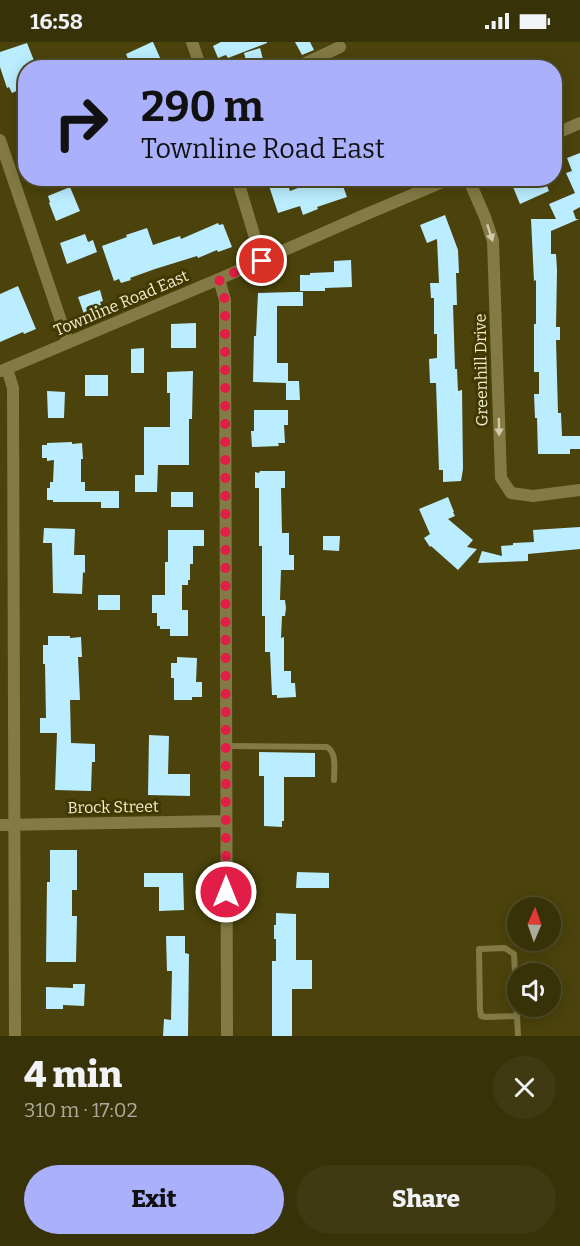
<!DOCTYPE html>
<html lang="en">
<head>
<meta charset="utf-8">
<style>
	:root { --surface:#383208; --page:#3f3a12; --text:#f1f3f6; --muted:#abaa9c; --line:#524d29; --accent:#aab0fb }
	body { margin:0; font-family:Bitter,serif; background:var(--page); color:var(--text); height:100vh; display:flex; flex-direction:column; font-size:22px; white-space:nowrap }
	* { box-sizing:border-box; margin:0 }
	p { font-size:20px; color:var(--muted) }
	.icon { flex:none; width:33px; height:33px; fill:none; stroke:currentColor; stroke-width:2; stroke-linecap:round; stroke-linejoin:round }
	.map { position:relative; height:994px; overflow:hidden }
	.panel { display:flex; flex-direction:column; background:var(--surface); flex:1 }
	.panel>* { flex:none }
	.hud { position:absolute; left:18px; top:18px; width:544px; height:126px; border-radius:24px; box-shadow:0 3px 15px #0003,0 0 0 2px var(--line); background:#aab0fb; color:#111; overflow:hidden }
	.needle { width:39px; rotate:2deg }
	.tools { position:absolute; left:507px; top:855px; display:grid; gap:12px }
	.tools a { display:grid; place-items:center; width:54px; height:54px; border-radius:50%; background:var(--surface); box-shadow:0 3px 15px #0003,0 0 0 2px var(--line); font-size:30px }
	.pin { position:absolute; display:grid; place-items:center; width:51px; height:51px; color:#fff; margin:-26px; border:3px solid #fff; border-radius:50%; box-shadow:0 2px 6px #0007 }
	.me { position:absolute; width:66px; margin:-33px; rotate:0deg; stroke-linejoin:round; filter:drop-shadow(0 0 4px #0008) }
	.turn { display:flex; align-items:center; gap:21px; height:126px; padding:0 24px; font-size:27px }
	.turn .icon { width:78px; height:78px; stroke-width:2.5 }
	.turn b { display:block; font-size:42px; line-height:51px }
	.round { display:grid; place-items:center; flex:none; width:63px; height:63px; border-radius:32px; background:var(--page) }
	.summary { display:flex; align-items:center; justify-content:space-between; height:102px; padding:0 24px }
	h1 { font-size:36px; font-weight:800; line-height:45px }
	.cta { display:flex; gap:12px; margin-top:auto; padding:12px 24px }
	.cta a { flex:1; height:69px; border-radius:36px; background:var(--accent); color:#111; font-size:24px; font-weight:800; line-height:69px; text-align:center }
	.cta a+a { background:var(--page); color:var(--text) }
	.status { display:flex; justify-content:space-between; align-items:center; height:42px; padding:0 30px; background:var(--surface); direction:ltr }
	.status svg { height:16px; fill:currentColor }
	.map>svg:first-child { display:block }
	.building { fill:#baedff }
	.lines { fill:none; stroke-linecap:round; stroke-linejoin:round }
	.lane { stroke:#837a46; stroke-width:6 }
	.street { stroke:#837a46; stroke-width:12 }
	.oneway { fill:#d0caa8 }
	.route { stroke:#e11d48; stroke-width:10; stroke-dasharray:0 18 }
	.labels { text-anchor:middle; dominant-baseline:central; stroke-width:6; stroke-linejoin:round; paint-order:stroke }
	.street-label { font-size:16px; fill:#f1edd2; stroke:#413800 }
</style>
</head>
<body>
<div class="status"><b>16:58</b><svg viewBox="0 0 49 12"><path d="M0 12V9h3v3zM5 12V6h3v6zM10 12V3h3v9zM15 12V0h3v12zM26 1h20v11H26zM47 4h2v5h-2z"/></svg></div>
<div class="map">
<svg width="580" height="994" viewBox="0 0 580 994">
	<rect width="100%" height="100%" fill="#4b430b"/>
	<path class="building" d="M152,0H153L161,18L144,26H132L126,12Z
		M221,0H267V1L228,16L226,13L218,16L213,4Z
		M295,0H310L314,8L302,13Z
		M27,1L37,26H26V45L12,51L9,45L7,46L0,25V10Z
		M260,6L264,21L248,25L244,11Z
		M580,111V165L573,169L576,177H579L551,189V212H556L557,228L556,285H560V298H556L558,371H561L562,394H580V407H570V412H538L537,376H535L534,352H539V330H534V282H536V238L534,239L531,177H556L549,162L575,151L566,131L572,129L567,116Z
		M271,136H283L284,140L287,139L290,149L324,136H340L347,155L317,165L318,167L303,173L300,164L278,171L269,144L273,143Z
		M533,136H544L549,149L520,162L513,145Z
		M70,145L80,169L56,179L49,161L50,160L48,154Z
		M445,173L458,208L459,231H456L457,263H453L455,327H457L458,349L462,348L463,427L461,439L443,440V428H439L436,341H430L429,317L437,316V292H434V256H431L430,241H439L437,197L427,201L420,183Z
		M218,181L219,183L223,182L232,205L218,210L217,208L198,216L197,214L155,227L130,236L131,238L121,241L119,237L114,239L102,204L127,195L126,193L147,186L153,203L180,194L181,197Z
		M85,192L88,200L93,198L97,210L67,222L60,201Z
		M351,218L352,245L325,246V249H300V233H310V231L334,230V219Z
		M18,244L36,287L24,292L23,290L0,300V252Z
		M100,248L103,259L100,260L102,266L84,272L78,255Z
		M293,250H303V264H277V321H288V339H299L300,358H286V341L253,340L254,294H256L258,251Z
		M196,281V306H171V282Z
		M144,306V331H131V307Z
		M193,329L192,377H189V423H158L157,450H135V433H144V385H170V351H167V330Z
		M85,333H108V354H85Z
		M47,349L65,350L64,376H48Z
		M254,368H288V383H284L285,401H278L279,404L252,405L251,389H254Z
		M72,400V402L82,401L83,417H81V440H85V449H119V466H101V460H53V458H47V446H50V440H53L54,418L47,419V416H42V403H47V401Z
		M260,429H285V446H281L282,491H289V513H294V528H281L280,558H285L286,566L285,574H282L281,596L284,595V629H291V641H295L296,655L277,656V653H272L270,610H265V574H262V504H259V446H255V430L259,431Z
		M171,450H193V465H171Z
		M448,455L454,470H453L455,474L448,477L473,498L467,505L477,507L458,528L431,504L430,505L424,496L430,492L419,467Z
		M580,485V507L528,512V519L478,521L482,509L502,514L501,504L513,503V501L534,500L533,488Z
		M44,486L75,487L74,513H85V531L83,530L82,552L53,551L52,501H43Z
		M168,488H204V504H193V522H190V538H188V543H182V568H188V594H170V587H160V584H157V571H152V553H165V520H168Z
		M323,494H340L339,509L323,508Z
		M98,553H120V568H98Z
		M48,594H70V596L81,595L82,615H78L80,658H70L71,701L95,702V720H92L91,749L55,748L57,691H40V676H46L45,622H43V603H48Z
		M177,615L197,616L196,640H202V655H192V658H174V636H171V621H177Z
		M149,693L169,694L168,732H190V754L148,753Z
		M259,710L315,711V735H284V779H282V785L264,784V734H259Z
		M50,808H77V848H72V874H77L76,920H46L47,840H50Z
		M297,830L329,831V846H296Z
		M144,831H183L184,868L159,869V845H144Z
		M276,871L296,872V918H312V947H292V994H272V919H276V897H274V883H276Z
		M166,894H185V911L189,912L188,994H163L164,977L171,978L172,929H167Z
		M73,942H85L84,964L63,963V967H46V945L73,946Z"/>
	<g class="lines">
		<path class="lane" d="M227,704L327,705C337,711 334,727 334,738
			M517,974L486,975L481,974L480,968L479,907L505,906L514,912L518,994"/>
		<path class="street" d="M192,0L201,26
			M295,26L340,5
			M555,92L580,81
			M0,98L68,300
			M237,136L262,219
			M468,136L485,175L493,199L501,436L511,451L533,454L580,448
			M219,237L225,258L227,994
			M7,327L13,346L15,994
			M1,329L219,237L362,174L452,136
			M0,783L226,779"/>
	</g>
	<defs><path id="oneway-solid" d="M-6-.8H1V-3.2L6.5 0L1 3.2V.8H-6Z" transform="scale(1.5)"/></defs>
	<g class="oneway">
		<use href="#oneway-solid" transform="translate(490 191) rotate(72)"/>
		<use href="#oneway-solid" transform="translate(499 385) rotate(89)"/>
	</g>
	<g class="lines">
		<path class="route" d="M226,850L225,258L219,237L262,219"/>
	</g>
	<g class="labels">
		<g class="street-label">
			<text transform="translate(121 261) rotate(-23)">Townline Road East</text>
			<text transform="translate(481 328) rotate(-91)">Greenhill Drive</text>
			<text transform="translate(113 765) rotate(-1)">Brock Street</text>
		</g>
	</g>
</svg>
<div class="tools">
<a><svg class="needle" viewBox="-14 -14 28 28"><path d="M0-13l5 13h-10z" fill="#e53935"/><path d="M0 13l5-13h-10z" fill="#abaa9c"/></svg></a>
<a><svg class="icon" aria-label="sound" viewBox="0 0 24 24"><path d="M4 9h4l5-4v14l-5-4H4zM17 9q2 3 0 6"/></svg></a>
</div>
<div class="pin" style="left:262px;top:219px;background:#d93025"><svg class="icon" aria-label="arrive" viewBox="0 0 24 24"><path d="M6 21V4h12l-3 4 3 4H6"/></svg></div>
<svg class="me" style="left:226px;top:850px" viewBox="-20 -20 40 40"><circle r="17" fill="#e11d48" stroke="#fff" stroke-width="3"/><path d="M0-11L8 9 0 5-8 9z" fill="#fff"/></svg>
<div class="hud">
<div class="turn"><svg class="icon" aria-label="right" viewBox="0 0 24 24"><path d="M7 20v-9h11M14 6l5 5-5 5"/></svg><div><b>290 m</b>Townline Road East</div></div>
</div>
</div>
<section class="panel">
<div class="summary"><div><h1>4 min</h1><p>310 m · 17:02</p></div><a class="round"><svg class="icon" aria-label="close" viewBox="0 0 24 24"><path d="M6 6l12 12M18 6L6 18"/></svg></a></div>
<div class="cta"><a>Exit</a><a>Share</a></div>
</section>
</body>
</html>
